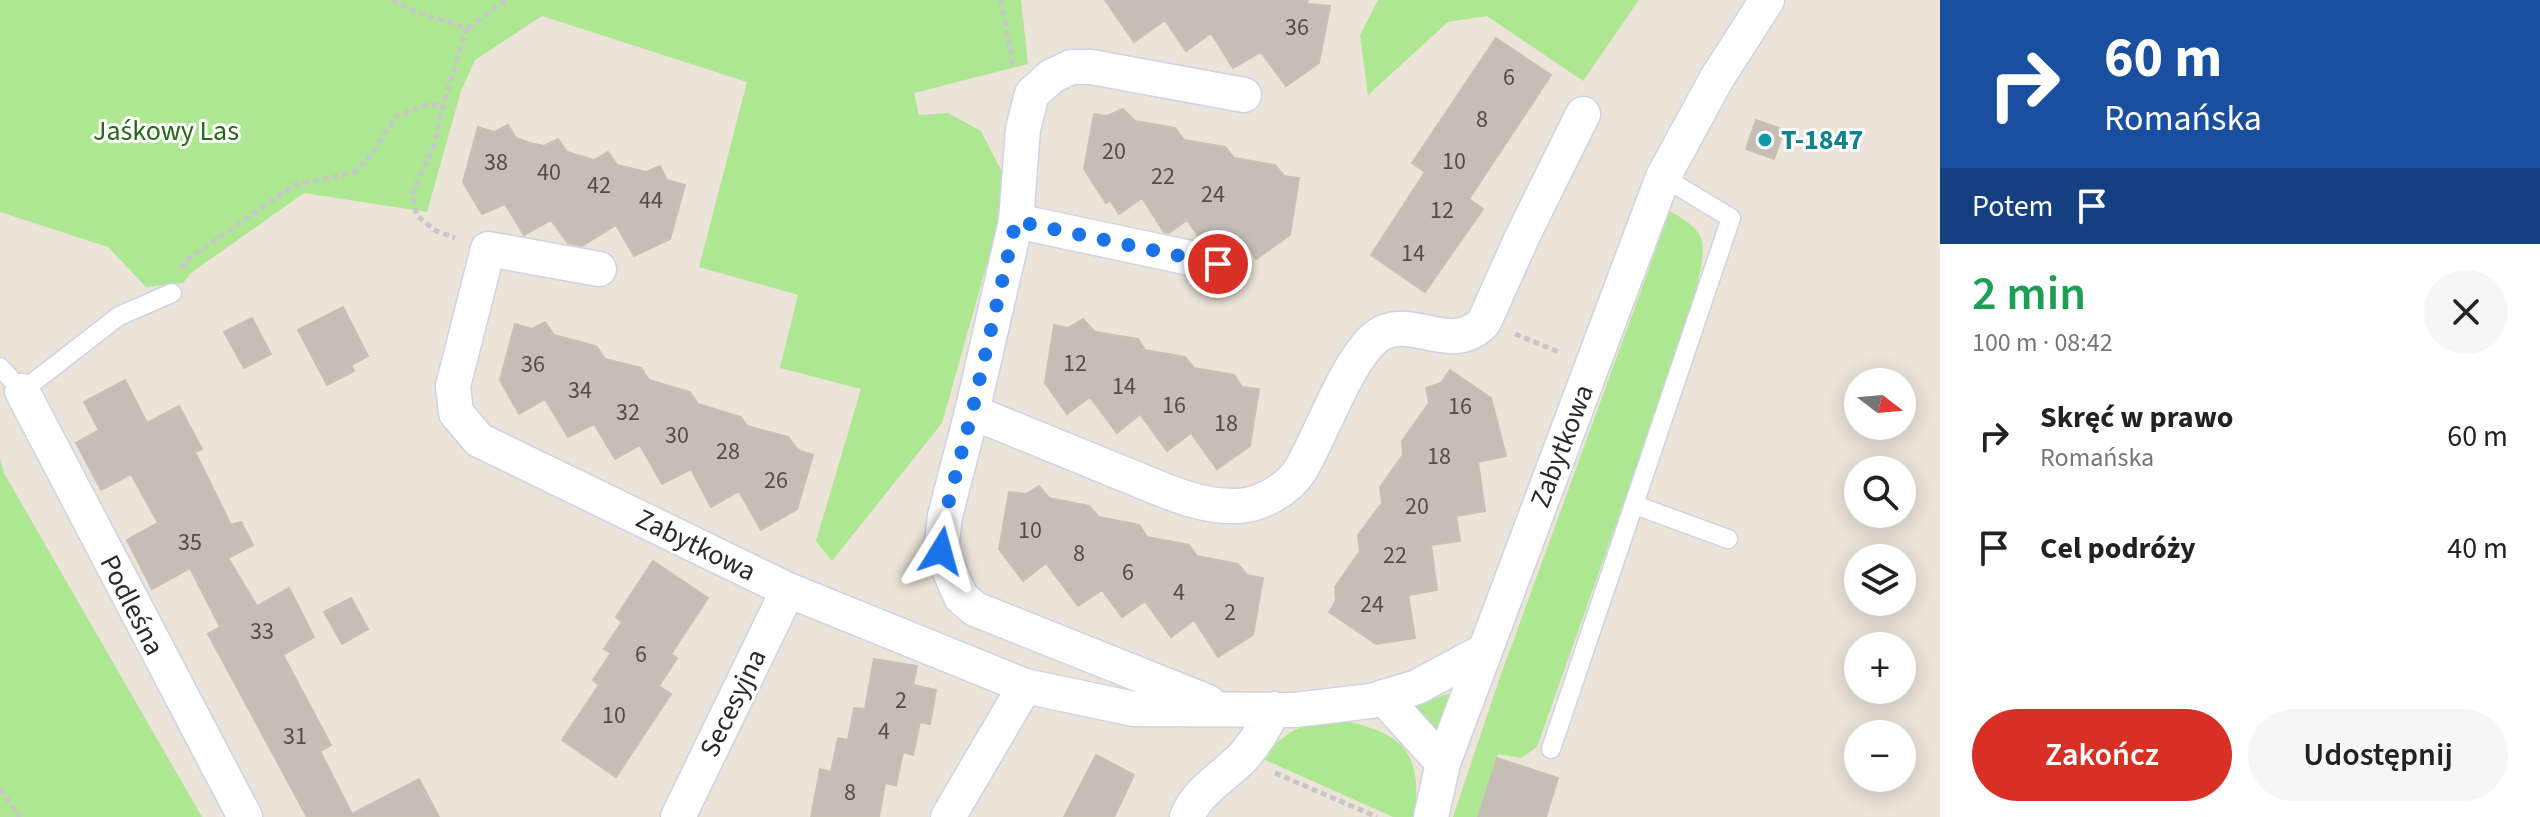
<!DOCTYPE html>
<html lang="pl">
<head>
<meta charset="utf-8">
<style>
	:root { --surface:#fff; --page:#f6f6f6; --text:#222; --muted:#767676; --accent:#d93025 }
	body { margin:0; font-family:"Source Sans 3",sans-serif; background:var(--page); color:var(--text); height:100vh; display:flex; flex-direction:column; font-size:30px; white-space:nowrap }
	* { box-sizing:border-box; margin:0 }
	p { font-size:26px; color:var(--muted) }
	.icon { flex:none; width:44px; height:44px; fill:none; stroke:currentColor; stroke-width:2; stroke-linecap:round; stroke-linejoin:round }
	.map { position:relative; flex:1; overflow:hidden }
	.sheet { display:flex; flex-direction:column; background:var(--surface); width:600px }
	.sheet>* { flex:none }
	.top-card { background:#1a4fa0; color:#fff; overflow:hidden }
	.needle { width:52px; rotate:106deg }
	.controls { position:absolute; left:1844px; top:368px; display:grid; gap:16px }
	.controls a { display:grid; place-items:center; width:72px; height:72px; border-radius:50%; background:var(--surface); box-shadow:0 4px 20px #0003; font-size:40px }
	.pin { position:absolute; display:grid; place-items:center; width:68px; height:68px; color:#fff; margin:-34px; border:4px solid #fff; border-radius:50%; box-shadow:0 2px 8px #0007 }
	.me { position:absolute; width:88px; margin:-44px; rotate:8deg; stroke-linejoin:round; filter:drop-shadow(0 0 6px #0008) }
	.turn { display:flex; align-items:center; gap:28px; height:168px; padding:0 32px; font-size:36px }
	.turn .icon { width:104px; height:104px; stroke-width:2.5 }
	.turn b { display:block; font-size:56px; line-height:68px }
	.then { display:flex; align-items:center; height:76px; padding:0 32px; background:#0003; gap:16px; font-size:30px }
	.round { display:grid; place-items:center; flex:none; width:84px; height:84px; border-radius:42px; background:var(--page) }
	.summary { display:flex; align-items:center; justify-content:space-between; height:136px; padding:0 32px }
	h1 { font-size:48px; font-weight:600; line-height:60px; color:#1e9e55 }
	.primary-button { display:flex; gap:16px; margin-top:auto; padding:16px 32px }
	.primary-button a { flex:1; height:92px; border-radius:48px; background:var(--accent); color:#fff; font-size:32px; font-weight:600; line-height:92px; text-align:center }
	.primary-button a+a { background:var(--page); color:var(--text) }
	ul { padding:0; list-style:none }
	li { display:flex; align-items:center; gap:24px; height:112px; padding:0 32px }
	li div { flex:1 }
	li b { display:block; font-size:30px }
	li em { font-style:normal }
	main { display:flex; flex:1; min-height:0 }
	.map>svg:first-child { display:block }
	.green { fill:#ade791 }
	.building { fill:#c4beb6; stroke:#c8c1b3; stroke-width:2 }
	.lines { fill:none; stroke-linecap:round; stroke-linejoin:round }
	.service-casing { stroke:#ced2e3; stroke-width:21 }
	.minor-casing { stroke:#ced2e3; stroke-width:37 }
	.path { stroke:#c7c7c7; stroke-width:5; stroke-dasharray:6 4; stroke-linecap:butt }
	.service { stroke:#fff; stroke-width:18 }
	.minor { stroke:#fff; stroke-width:34 }
	.route { stroke:#1a73e8; stroke-width:14; stroke-dasharray:0 25.2 }
	.culture-dot { fill:#0f9aa8; stroke:#fff; stroke-width:3 }
	.labels { text-anchor:middle; dominant-baseline:central; stroke-width:6; stroke-linejoin:round; paint-order:stroke }
	.number-label { font-size:24px; fill:#504e4c }
	.park-label { font-size:28px; fill:#246a14; stroke:#fff }
	.culture-label { font-size:28px; font-weight:bold; fill:#0d838f; stroke:#fff; text-anchor:start }
	.street-label { font-size:28px; fill:#292929; stroke:#fff }
</style>
</head>
<body>
<main>
<div class="map">
<svg width="1940" height="817" viewBox="0 0 1940 817">
	<rect width="100%" height="100%" fill="#ece4d9"/>
	<path class="green" d="M0,0H1021L1028,64L914,93L919,115L948,113L981,131L1003,174L996,232L942,423L832,561L816,541L861,389L780,368L798,295L699,267L747,82L542,16L475,60L461,91L427,212L304,193L191,273L183,283L146,287L108,247L0,212Z
		M1378,0H1639L1583,81L1487,16L1448,22L1368,95L1360,35Z
		M1670,211C1681,218 1698,226 1702,241C1707,259 1689,315 1683,335L1537,747L1521,758L1498,754L1478,817H1453L1499,680Z
		M0,459L4,473L202,817H0Z
		M1454,692L1438,737L1409,707Z
		M1340,720C1403,733 1422,750 1415,817H1393L1263,759C1287,728 1302,724 1340,720Z"/>
	<path class="building" d="M1105,0H1308L1307,4L1330,6L1319,63L1286,86L1261,52L1233,68L1211,33L1186,51L1165,20L1134,42Z
		M1496,38L1551,75L1469,199L1483,209L1425,292L1371,255L1425,172L1412,163Z
		M1123,109L1135,121L1175,128L1184,140L1225,147L1234,158L1275,165L1284,176L1299,178L1290,235L1256,259L1241,237L1227,247L1207,239L1201,240L1187,220L1169,233L1164,232L1142,198L1119,214L1110,200L1106,203L1084,169L1094,114L1107,116Z
		M1756,120L1784,130L1774,159L1746,149Z
		M508,125L516,138L530,143L544,146L558,139L567,152L594,160L608,152L617,165L646,172L660,166L667,180L685,185L670,239L634,256L616,225L582,246L568,243L551,220L524,235L505,204L482,214L463,182L478,127L494,132Z
		M343,307L368,356L351,365L354,371L327,385L298,330Z
		M252,318L271,354L244,368L224,332Z
		M1083,319L1095,332L1138,339L1145,350L1185,357L1194,368L1234,375L1242,387L1259,389L1250,446L1217,469L1191,433L1167,451L1140,414L1117,433L1090,397L1067,414L1045,383L1054,325L1068,328Z
		M545,322L554,335L596,346L605,359L641,368L649,380L690,392L698,404L741,417L747,426L788,437L798,450L813,455L797,509L761,530L739,491L711,507L691,469L662,484L640,445L615,459L594,424L568,437L545,399L519,414L500,380L515,324L532,329Z
		M1450,370L1491,398L1506,456L1478,462L1485,511L1456,516L1460,541L1431,545L1437,590L1408,595L1415,638L1376,644L1329,612L1336,601L1335,587L1360,551L1358,535L1382,503L1380,487L1403,455L1402,441L1429,403L1426,388L1441,383Z
		M125,380L147,423L179,406L202,449L195,452L231,525L241,522L253,545L228,558L257,606L289,588L314,637L283,655L331,745L320,751L352,814L419,779L439,817H307L208,634L220,627L190,568L152,589L127,540L158,523L131,474L101,490L76,443L99,430L84,402Z
		M1039,486L1049,498L1089,506L1099,517L1139,525L1147,537L1189,545L1197,556L1238,564L1247,575L1263,578L1253,635L1218,657L1194,620L1171,637L1145,601L1122,617L1102,590L1078,606L1046,563L1023,581L999,549L1009,492L1026,494Z
		M653,561L708,598L671,654L677,658L659,686L671,694L616,777L562,740L599,685L593,680L611,653L604,649L622,622L616,617Z
		M351,598L368,629L342,644L324,612Z
		M874,659L917,666L913,685L936,690L930,724L920,722L913,755L903,752L896,785L885,783L879,817H811L820,769L831,772L838,738L848,740L854,708L865,709Z
		M1096,755L1134,775L1114,817H1064Z
		M1497,758L1558,778L1546,817H1478Z"/>
	<g class="lines">
		<g class="service-casing">
			<path id="service" d="M0,367L22,391L119,316L172,293
				M1635,505L1728,539
				M1551,749L1731,218L1663,177"/>
		</g>
		<g class="minor-casing">
			<path id="minor" d="M1016,221L1218,264
				M599,269L488,249L453,386L456,413L479,440L788,590L1025,686L1134,709L1295,710L1371,701L1417,687L1484,651
				M22,391L245,817
				M972,412C1021,432 1070,452 1119,472C1156,486 1194,507 1235,506C1260,506 1288,490 1301,469C1321,435 1348,359 1376,337C1409,311 1451,358 1484,322L1524,233L1583,114
				M1383,697L1443,763
				M1208,702L975,609L961,597L941,551L945,516L972,412L1016,221L1023,129L1032,94L1052,76L1071,67H1091L1244,95
				M678,817L788,590
				M948,817L1025,686
				M1187,817C1197,791 1224,777 1243,757C1256,743 1265,726 1274,709
				M1431,817L1443,763L1663,177L1717,78L1767,0"/>
		</g>
		<path class="path" d="M392,0L416,12L467,28L443,105L434,146L412,194L417,216L436,231L455,238
			M1001,0L1013,66
			M468,28L506,0
			M181,268L187,260L294,185L353,173L368,159L396,117L425,105H443
			M1515,334L1561,353
			M1275,773L1377,817
			M0,789L20,817"/>
		<use href="#service" class="service"/>
		<use href="#minor" class="minor"/>
	</g>
	<g class="lines">
		<path class="route" d="M941,551L945,516L972,412L1016,221L1218,264"/>
	</g>
	<circle class="culture-dot" cx="1765" cy="140" r="8"/>
	<g class="labels">
		<g class="number-label">
			<text x="1297" y="27">36</text>
			<text x="1509" y="77">6</text>
			<text x="1482" y="119">8</text>
			<text x="1114" y="151">20</text>
			<text x="1454" y="161">10</text>
			<text x="496" y="162">38</text>
			<text x="549" y="172">40</text>
			<text x="1163" y="176">22</text>
			<text x="599" y="185">42</text>
			<text x="1213" y="194">24</text>
			<text x="651" y="200">44</text>
			<text x="1442" y="210">12</text>
			<text x="1413" y="253">14</text>
			<text x="1075" y="363">12</text>
			<text x="533" y="364">36</text>
			<text x="1124" y="386">14</text>
			<text x="580" y="390">34</text>
			<text x="1174" y="405">16</text>
			<text x="1460" y="406">16</text>
			<text x="628" y="412">32</text>
			<text x="1226" y="423">18</text>
			<text x="677" y="435">30</text>
			<text x="728" y="451">28</text>
			<text x="1439" y="456">18</text>
			<text x="776" y="480">26</text>
			<text x="1417" y="506">20</text>
			<text x="1030" y="530">10</text>
			<text x="190" y="542">35</text>
			<text x="1079" y="553">8</text>
			<text x="1395" y="555">22</text>
			<text x="1128" y="572">6</text>
			<text x="1179" y="592">4</text>
			<text x="1372" y="604">24</text>
			<text x="1230" y="612">2</text>
			<text x="262" y="631">33</text>
			<text x="641" y="654">6</text>
			<text x="901" y="700">2</text>
			<text x="614" y="715">10</text>
			<text x="884" y="731">4</text>
			<text x="295" y="736">31</text>
			<text x="850" y="792">8</text>
		</g>
		<g class="park-label">
			<text x="166" y="131">Jaśkowy Las</text>
		</g>
		<g class="culture-label">
			<text x="1781" y="140">T-1847</text>
		</g>
		<g class="street-label">
			<text transform="translate(1562 446) rotate(-69)">Zabytkowa</text>
			<text transform="translate(696 545) rotate(26)">Zabytkowa</text>
			<text transform="translate(132 605) rotate(63)">Podleśna</text>
			<text transform="translate(733 703) rotate(-64)">Secesyjna</text>
		</g>
	</g>
</svg>
<div class="controls">
<a><svg class="needle" viewBox="-14 -14 28 28"><path d="M0-13l5 13h-10z" fill="#e53935"/><path d="M0 13l5-13h-10z" fill="#767676"/></svg></a>
<a><svg class="icon" aria-label="search" viewBox="0 0 24 24"><circle cx="10" cy="10" r="6"/><path d="M15 15l6 6"/></svg></a>
<a><svg class="icon" aria-label="layers" viewBox="0 0 24 24"><path d="M12 4l9 5-9 5-9-5zM3 14l9 5 9-5"/></svg></a>
<a>+</a>
<a>−</a>
</div>
<div class="pin" style="left:1218px;top:264px;background:#d93025"><svg class="icon" aria-label="arrive" viewBox="0 0 24 24"><path d="M6 21V4h12l-3 4 3 4H6"/></svg></div>
<svg class="me" style="left:941px;top:551px" viewBox="-20 -20 40 40"><path d="M0-17L14 15 0 8-14 15z" fill="#1a73e8" stroke="#fff" stroke-width="4"/></svg>
</div>
<section class="sheet">
<div class="top-card">
<div class="turn"><svg class="icon" aria-label="right" viewBox="0 0 24 24"><path d="M7 20v-9h11M14 6l5 5-5 5"/></svg><div><b>60 m</b>Romańska</div></div>
<div class="then">Potem<svg class="icon" aria-label="arrive" viewBox="0 0 24 24"><path d="M6 21V4h12l-3 4 3 4H6"/></svg></div>
</div>
<div class="summary"><div><h1>2 min</h1><p>100 m · 08:42</p></div><a class="round"><svg class="icon" aria-label="close" viewBox="0 0 24 24"><path d="M6 6l12 12M18 6L6 18"/></svg></a></div>
<ul>
<li><svg class="icon" aria-label="right" viewBox="0 0 24 24"><path d="M7 20v-9h11M14 6l5 5-5 5"/></svg><div><b>Skręć w prawo</b><p>Romańska</p></div><em>60 m</em></li>
<li><svg class="icon" aria-label="arrive" viewBox="0 0 24 24"><path d="M6 21V4h12l-3 4 3 4H6"/></svg><div><b>Cel podróży</b></div><em>40 m</em></li>
</ul>
<div class="primary-button"><a>Zakończ</a><a>Udostępnij</a></div>
</section>
</main>
</body>
</html>
